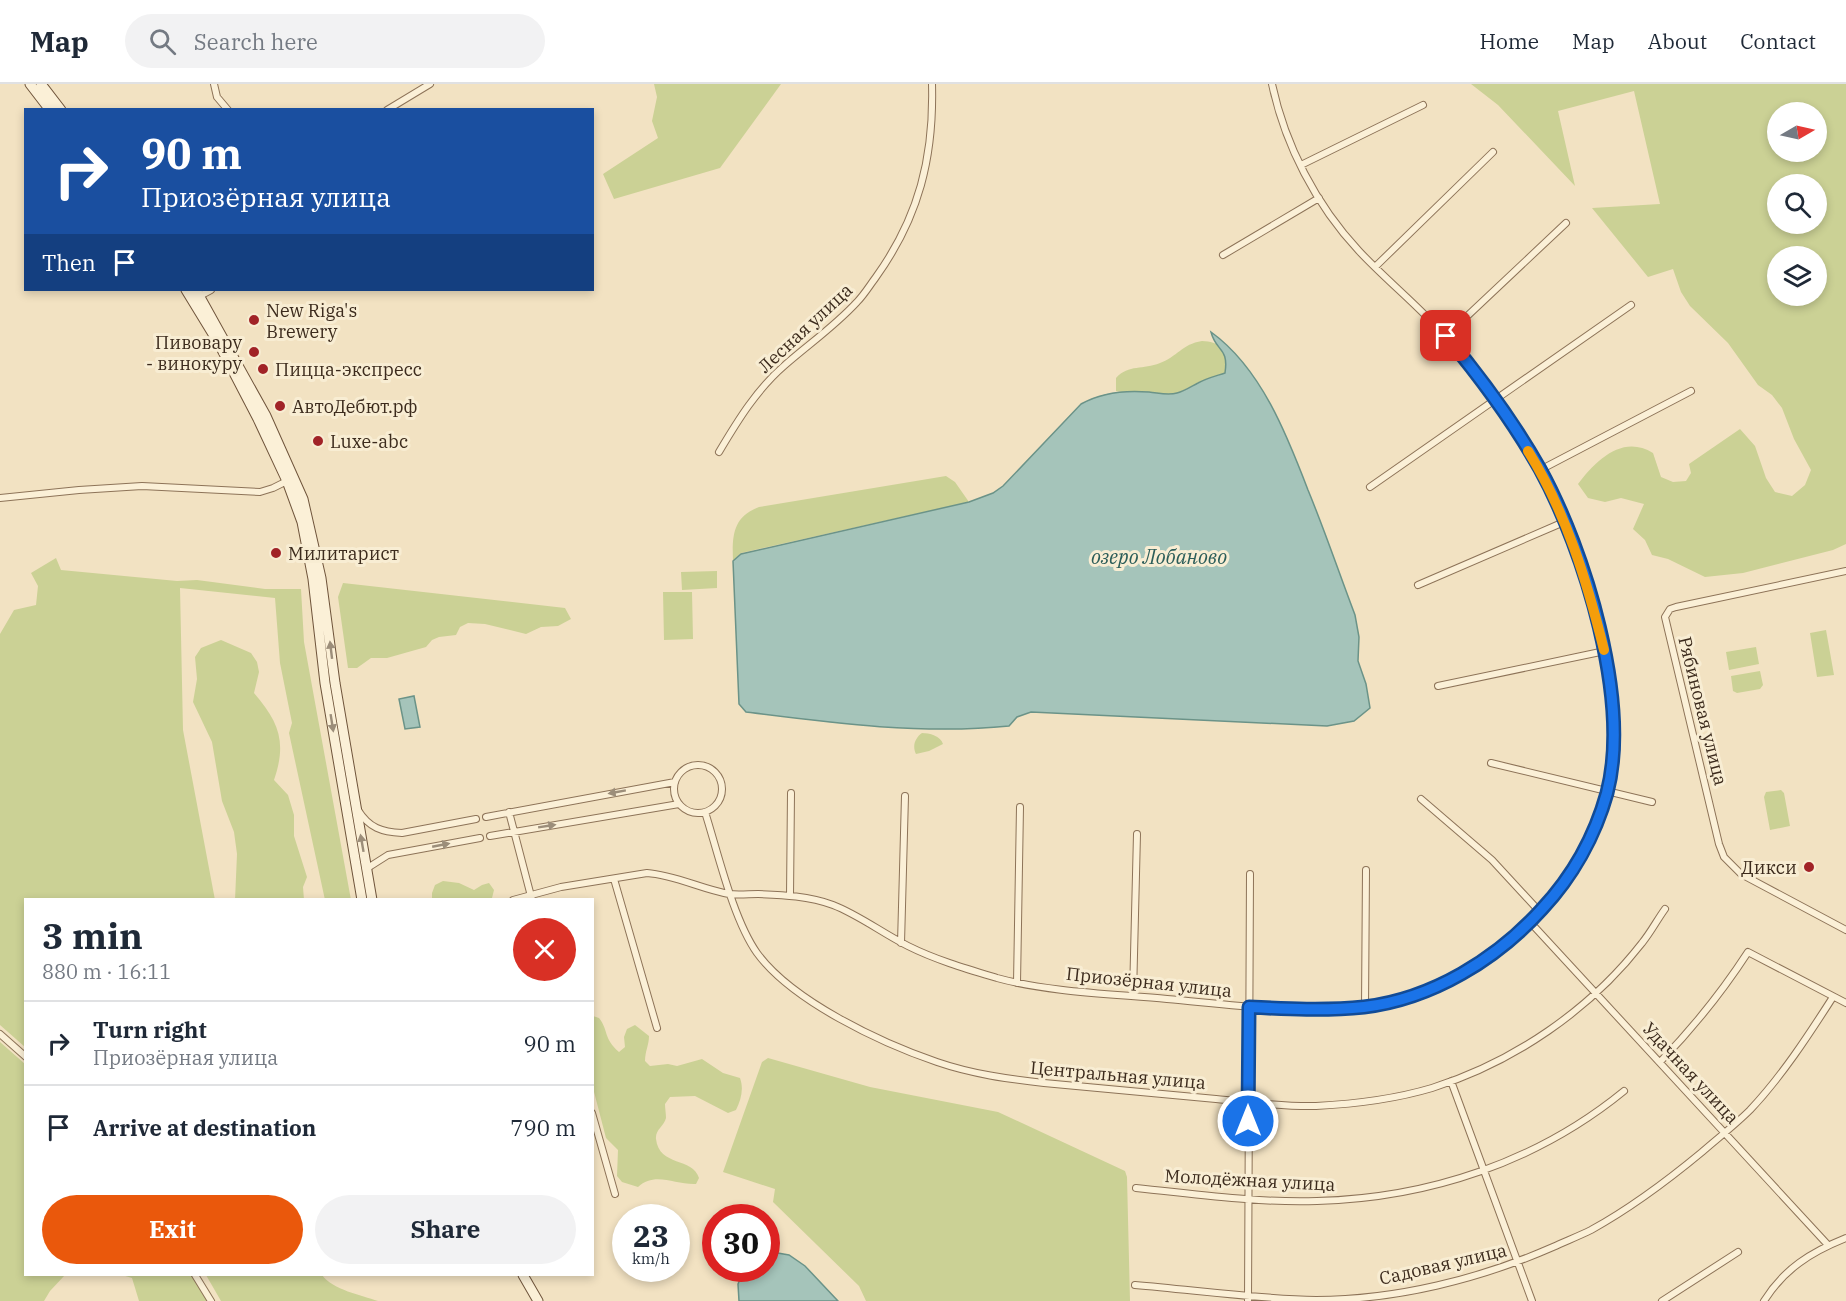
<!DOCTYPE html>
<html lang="en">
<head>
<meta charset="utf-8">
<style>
	:root { --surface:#fff; --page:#f2f2f3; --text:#1f2937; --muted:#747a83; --line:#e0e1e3; --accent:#ea580c }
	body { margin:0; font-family:"IBM Plex Serif",serif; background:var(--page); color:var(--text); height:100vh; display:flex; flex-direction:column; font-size:22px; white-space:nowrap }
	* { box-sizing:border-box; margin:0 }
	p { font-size:20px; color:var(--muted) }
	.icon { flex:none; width:33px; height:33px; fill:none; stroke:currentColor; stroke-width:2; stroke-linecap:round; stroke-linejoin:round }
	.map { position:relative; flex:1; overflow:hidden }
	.sheet { position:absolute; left:24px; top:814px; width:570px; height:378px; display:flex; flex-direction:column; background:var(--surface); border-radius:0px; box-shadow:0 3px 9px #0003 }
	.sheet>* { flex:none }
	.top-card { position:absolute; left:24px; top:24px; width:570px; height:183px; border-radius:0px; box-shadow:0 3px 9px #0003; background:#1a4fa0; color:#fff; overflow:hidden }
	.needle { width:39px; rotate:81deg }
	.buttons { position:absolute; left:1767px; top:18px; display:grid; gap:12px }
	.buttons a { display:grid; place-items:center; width:60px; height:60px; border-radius:50%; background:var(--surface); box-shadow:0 3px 9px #0003; font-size:30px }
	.speed { position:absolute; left:612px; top:1120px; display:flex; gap:12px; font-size:30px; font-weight:700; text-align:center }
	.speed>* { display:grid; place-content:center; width:78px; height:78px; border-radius:50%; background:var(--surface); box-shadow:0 3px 9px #0003; line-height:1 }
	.speed small { font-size:15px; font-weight:400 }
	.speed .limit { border:9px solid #d22; background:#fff; color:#111 }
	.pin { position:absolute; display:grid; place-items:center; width:51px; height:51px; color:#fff; margin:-26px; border-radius:12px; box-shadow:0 3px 9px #0006 }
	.me { position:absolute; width:66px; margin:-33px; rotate:0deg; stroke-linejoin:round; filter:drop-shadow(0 0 4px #0008) }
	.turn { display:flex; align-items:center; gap:21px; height:126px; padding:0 18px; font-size:27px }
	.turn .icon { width:78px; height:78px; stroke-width:2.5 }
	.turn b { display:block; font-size:42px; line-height:51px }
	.then { display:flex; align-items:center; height:57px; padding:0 18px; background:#0003; gap:12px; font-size:22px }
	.round { display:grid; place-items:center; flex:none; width:63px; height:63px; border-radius:32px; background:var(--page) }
	.headline { display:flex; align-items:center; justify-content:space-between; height:102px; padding:0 18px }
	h1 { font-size:36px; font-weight:800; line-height:45px }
	.cta { display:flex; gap:12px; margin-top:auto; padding:12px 18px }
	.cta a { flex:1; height:69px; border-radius:36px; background:var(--accent); color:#fff; font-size:24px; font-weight:800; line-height:69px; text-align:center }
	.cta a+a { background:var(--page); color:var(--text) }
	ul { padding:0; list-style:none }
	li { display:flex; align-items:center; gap:18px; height:84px; padding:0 18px; border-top:2px solid var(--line) }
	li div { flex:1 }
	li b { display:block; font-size:22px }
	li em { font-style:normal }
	header { display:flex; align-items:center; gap:36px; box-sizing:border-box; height:84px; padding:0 30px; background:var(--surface); border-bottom:2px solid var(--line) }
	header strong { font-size:28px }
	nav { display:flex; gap:33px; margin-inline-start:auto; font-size:21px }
	.search { width:420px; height:54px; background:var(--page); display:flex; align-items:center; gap:15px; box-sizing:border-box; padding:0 21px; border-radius:33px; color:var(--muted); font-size:22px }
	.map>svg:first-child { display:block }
	.green { fill:#cbd195; fill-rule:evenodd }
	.water { fill:#a5c4ba; stroke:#6b9388; stroke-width:1.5 }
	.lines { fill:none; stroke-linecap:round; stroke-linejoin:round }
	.minor-casing { stroke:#8d7358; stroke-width:8 }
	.secondary-casing { stroke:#6f543b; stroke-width:11 }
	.minor { stroke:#fbf0d7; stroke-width:6 }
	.secondary { stroke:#fbf0d7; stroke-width:9 }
	.oneway { fill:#9c8e7a }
	.route-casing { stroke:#114b97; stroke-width:15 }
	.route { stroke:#1a73e8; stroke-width:10 }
	.slow { stroke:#f59e0b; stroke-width:10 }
	.poi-dot { fill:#a12327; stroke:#f8edd3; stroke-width:2 }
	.labels { text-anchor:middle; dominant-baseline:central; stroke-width:6; stroke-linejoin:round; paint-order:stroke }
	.poi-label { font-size:18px; fill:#3c2b1d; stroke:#f8edd3; text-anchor:start }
	.street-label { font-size:18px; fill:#3c2b1d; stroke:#f8edd3 }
	.water-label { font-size:20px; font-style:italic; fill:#2b5d59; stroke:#f8edd3 }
</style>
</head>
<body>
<header>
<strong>Map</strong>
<div class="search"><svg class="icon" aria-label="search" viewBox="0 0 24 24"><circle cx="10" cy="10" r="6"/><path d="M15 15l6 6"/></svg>Search here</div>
<nav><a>Home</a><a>Map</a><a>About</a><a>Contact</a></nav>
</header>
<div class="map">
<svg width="1846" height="1217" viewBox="0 0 1846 1217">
	<rect width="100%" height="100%" fill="#f2e2c2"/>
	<path class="green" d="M654,0H781L720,84L614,115L603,90L658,54L652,37L657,13Z
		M1471,0H1846V460L1833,466L1743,489L1705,493L1668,475L1652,471L1645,456L1633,445L1644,420L1621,414L1605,418L1588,414L1578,400C1596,376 1623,350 1653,369L1661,393L1673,398L1686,397L1691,389L1689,380L1740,345L1755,362L1766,394L1775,408L1792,412L1805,401L1811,386L1794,355L1782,324L1772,311L1758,301L1728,259L1690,222L1681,208L1673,185L1648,193L1592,124L1660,120L1634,7L1558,27L1575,102L1498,21ZM1778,28H1816V68H1778ZM1778,100H1816V140H1778ZM1778,172H1816V212H1778Z
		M1202,257C1223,258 1228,268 1225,289L1201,297L1178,309L1165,311L1141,307L1128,309L1116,307V294C1129,280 1143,286 1160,279C1177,273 1182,260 1202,257Z
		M946,392L955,398L969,418L741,469L733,477C732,451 733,433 759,423Z
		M56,474L61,486L177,497L197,496L265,505H301L304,558L351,816H325L289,649L292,639L280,579L275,514L180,504L183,646L215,816H26L25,963L0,941V550L14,526L36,521L38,502L31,489Z
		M717,487V504L682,506L681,488Z
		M343,499L565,524L571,535L558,542L541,543L526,550L485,540L468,539L460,543L456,551L439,553L432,556L426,563L387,574H371L357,584H348L338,513Z
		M663,508H692L693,555L664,556Z
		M1826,546L1834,591L1817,593L1810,549Z
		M221,556L251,569L257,578L259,588L254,609C279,638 287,658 274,696L288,711L294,731V752L307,793L303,803L304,816H235L237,770L234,748L222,717L212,658L193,618L197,595L195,573L201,564Z
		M1756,563L1759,580L1729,586L1726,568Z
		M1760,587L1763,601L1760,605L1737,609L1733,607L1731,592Z
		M922,649C929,649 941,652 943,660L929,667L916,670C912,662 915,654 922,649Z
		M1781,706L1784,709L1790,742L1770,746L1764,713L1766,708Z
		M443,797L459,799L474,806L482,801L489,799L494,806L492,814L488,816H432V809L435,801Z
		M593,932L599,934C609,947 603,954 619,968L625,963L624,953L627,945L635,941L649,952C649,961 645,967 645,977L650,982L668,980L677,982L702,975L723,989L740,994C744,1005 741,1016 736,1026L728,1029L695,1012L670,1013L665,1020C665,1024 666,1030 666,1034C664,1042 655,1046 656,1055C659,1083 693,1073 699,1094L696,1100C675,1101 655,1087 638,1103L622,1098L617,1092L618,1066L606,1054L593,1004Z
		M0,958L25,980L26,1191H65L50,1207L44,1217H0Z
		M768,974L870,1003L998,1028L1125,1087L1127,1093L1130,1217H866L859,1202L773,1118L775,1105L723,1088L762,978Z
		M122,1191H192L208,1217H139L132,1194Z
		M206,1191H322C333,1206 361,1211 378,1217H221Z"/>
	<path class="water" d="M1211,248C1261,284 1287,351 1308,406C1325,447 1339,489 1355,531L1359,553L1358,577L1366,600L1370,624L1354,637L1327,642L1031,628L1017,633L1009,642C923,651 832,639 746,628L739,620L733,477L741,470L969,418L993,409L1003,402L1081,320C1102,308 1125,306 1149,308C1159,309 1168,312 1177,309C1185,307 1192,302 1198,299C1207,294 1216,292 1225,289C1229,263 1216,268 1211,248Z
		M414,612L420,643L405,645L399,615Z
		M772,1168L789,1171L805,1182L838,1217H739L738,1200L744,1185H766L767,1170Z"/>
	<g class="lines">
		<g class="minor-casing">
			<path id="minor" d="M214,0L217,13L228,26
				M387,26L430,0
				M1301,81L1423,21
				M1223,171L1319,114
				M1375,183L1493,68
				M196,214L211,206
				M1446,252L1566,139
				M719,368C738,336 757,305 785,281C809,260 835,242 857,218C864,211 870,201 876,193C919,133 934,73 932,0
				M1540,386L1691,307
				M1370,403L1631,221
				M0,414L79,406L142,402L260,408L273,404L289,396
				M1846,487L1676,523L1670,525L1665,533L1719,760L1724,773L1741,790L1846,846
				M1418,501L1564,438
				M1438,602L1605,567
				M1491,679L1652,718
				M674 705a24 24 0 1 1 48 0a24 24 0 1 1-48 0Z
				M1421,715L1492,776L1540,828
				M358,726C369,744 382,748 402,749L476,735
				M509,728L532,816
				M705,728C718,769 733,835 757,869C792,917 881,959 937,978C972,990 1008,995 1044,999C1102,1004 1159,1010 1216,1015C1249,1018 1283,1023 1316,1022C1355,1020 1395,1015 1432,1004C1514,978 1590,926 1642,859C1651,848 1657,836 1665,825
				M486,733L675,698
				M490,752L679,720
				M366,785L388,771L480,754
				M614,795L657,944
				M790,812L791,709
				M513,816L561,803L647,789C675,791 701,805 729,810C738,811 749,810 758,810C783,811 809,812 833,821C859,831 882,849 908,862C936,876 967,885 997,894C1048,908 1114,910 1167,915C1233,921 1300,931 1366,922C1458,910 1539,847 1583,767C1599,737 1611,703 1614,668C1621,585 1580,458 1540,386C1514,339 1483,293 1447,254C1420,223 1387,197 1359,167C1316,121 1285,61 1272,0
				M1530,838L1828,1161
				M901,859L905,712
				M1017,899L1020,723
				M1133,911L1137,750
				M1365,923L1366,786
				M0,950L26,973
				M1660,978C1693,944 1722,908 1748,868L1846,919
				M1451,997L1532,1217
				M592,1029L615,1110
				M1136,1104C1196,1110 1257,1119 1317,1117C1429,1114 1537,1078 1624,1007
				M195,1191L211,1217
				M1135,1201C1195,1206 1256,1215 1316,1216C1396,1216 1480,1195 1553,1163C1566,1157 1579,1152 1591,1146C1631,1124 1667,1097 1702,1068C1718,1054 1735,1041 1750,1026C1782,992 1808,952 1833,913
				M1248,1217L1250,790
				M1662,1217L1738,1168
				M1764,1217C1784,1185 1811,1168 1846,1154"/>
		</g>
		<g class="secondary-casing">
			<path id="secondary" d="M30,0L50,26
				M41,0L61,26
				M186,206L219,260L258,335L287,397L302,438L313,495L325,599L362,816
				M196,206L266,332L303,415L321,494L335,599L372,816
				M523,1191L538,1217"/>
		</g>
		<use href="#minor" class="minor"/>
		<use href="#secondary" class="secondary"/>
	</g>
	<defs><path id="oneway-solid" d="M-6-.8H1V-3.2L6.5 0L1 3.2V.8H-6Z" transform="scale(1.5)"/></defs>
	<g class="oneway">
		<use href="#oneway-solid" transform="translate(331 566) rotate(-97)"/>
		<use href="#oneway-solid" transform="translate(332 639) rotate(81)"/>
		<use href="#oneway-solid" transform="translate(617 708) rotate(170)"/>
		<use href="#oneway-solid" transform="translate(547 742) rotate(-9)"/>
		<use href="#oneway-solid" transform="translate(362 759) rotate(-100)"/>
		<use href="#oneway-solid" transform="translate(441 761) rotate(-11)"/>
	</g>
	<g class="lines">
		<g class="route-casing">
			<path id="route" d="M1248,1037L1249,923C1287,925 1326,927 1364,923C1432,915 1497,875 1542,825C1572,793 1595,752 1607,709C1631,617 1585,467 1540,385C1513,337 1481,294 1446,252"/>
		</g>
		<use href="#route" class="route"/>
		<path class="slow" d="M1528,367C1566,428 1587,497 1604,566"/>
	</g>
	<g class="poi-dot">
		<circle cx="254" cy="236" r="6"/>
		<circle cx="254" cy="268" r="6"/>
		<circle cx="263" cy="285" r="6"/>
		<circle cx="280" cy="322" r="6"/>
		<circle cx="318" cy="357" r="6"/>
		<circle cx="276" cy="469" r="6"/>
		<circle cx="1809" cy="783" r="6"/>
	</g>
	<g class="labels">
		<g class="poi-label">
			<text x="266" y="226">New Riga's<tspan x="266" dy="21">Brewery</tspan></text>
			<text x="242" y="258" text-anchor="end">Пивовару<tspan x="242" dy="21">- винокуру</tspan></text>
			<text x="275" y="285">Пицца-экспресс</text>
			<text x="292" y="322">АвтоДебют.рф</text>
			<text x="330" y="357">Luxe-abc</text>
			<text x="288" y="469">Милитарист</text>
			<text x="1797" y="783" text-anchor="end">Дикси</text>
		</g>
		<g class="street-label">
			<text transform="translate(805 244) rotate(-43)">Лесная улица</text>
			<text transform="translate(1703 627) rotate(76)">Рябиновая улица</text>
			<text transform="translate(1149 898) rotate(6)">Приозёрная улица</text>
			<text transform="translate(1691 989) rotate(47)">Удачная улица</text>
			<text transform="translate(1118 991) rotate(5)">Центральная улица</text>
			<text transform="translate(1250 1096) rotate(3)">Молодёжная улица</text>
			<text transform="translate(1443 1180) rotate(-13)">Садовая улица</text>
		</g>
		<g class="water-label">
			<text x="1159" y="472">озеро Лобаново</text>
		</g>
	</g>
</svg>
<div class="buttons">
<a><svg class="needle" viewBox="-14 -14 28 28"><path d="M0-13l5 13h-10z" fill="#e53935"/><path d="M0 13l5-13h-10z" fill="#747a83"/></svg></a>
<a><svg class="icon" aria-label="search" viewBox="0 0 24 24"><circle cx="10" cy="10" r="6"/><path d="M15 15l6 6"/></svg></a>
<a><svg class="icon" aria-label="layers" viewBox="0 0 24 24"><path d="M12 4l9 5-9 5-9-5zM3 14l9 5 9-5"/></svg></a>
</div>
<div class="speed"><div>23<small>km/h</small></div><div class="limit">30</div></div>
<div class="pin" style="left:1446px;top:252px;background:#d93025"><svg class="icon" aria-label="arrive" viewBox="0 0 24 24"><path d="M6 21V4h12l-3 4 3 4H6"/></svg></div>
<svg class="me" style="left:1248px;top:1037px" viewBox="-20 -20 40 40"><circle r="17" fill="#1a73e8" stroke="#fff" stroke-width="3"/><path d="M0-11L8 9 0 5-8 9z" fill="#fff"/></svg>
<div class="top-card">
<div class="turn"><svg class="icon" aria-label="right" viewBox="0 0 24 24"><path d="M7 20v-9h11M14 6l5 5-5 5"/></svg><div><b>90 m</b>Приозёрная улица</div></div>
<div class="then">Then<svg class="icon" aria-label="arrive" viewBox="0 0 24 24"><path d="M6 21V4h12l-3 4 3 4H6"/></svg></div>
</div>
<section class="sheet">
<div class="headline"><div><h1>3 min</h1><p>880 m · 16:11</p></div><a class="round" style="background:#d93025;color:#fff"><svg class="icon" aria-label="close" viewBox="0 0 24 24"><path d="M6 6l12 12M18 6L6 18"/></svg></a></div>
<ul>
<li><svg class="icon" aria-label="right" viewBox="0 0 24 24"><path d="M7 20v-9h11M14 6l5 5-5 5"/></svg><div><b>Turn right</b><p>Приозёрная улица</p></div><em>90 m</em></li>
<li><svg class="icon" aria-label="arrive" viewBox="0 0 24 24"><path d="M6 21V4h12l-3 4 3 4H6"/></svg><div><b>Arrive at destination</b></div><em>790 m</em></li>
</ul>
<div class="cta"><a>Exit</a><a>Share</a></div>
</section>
</div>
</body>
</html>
